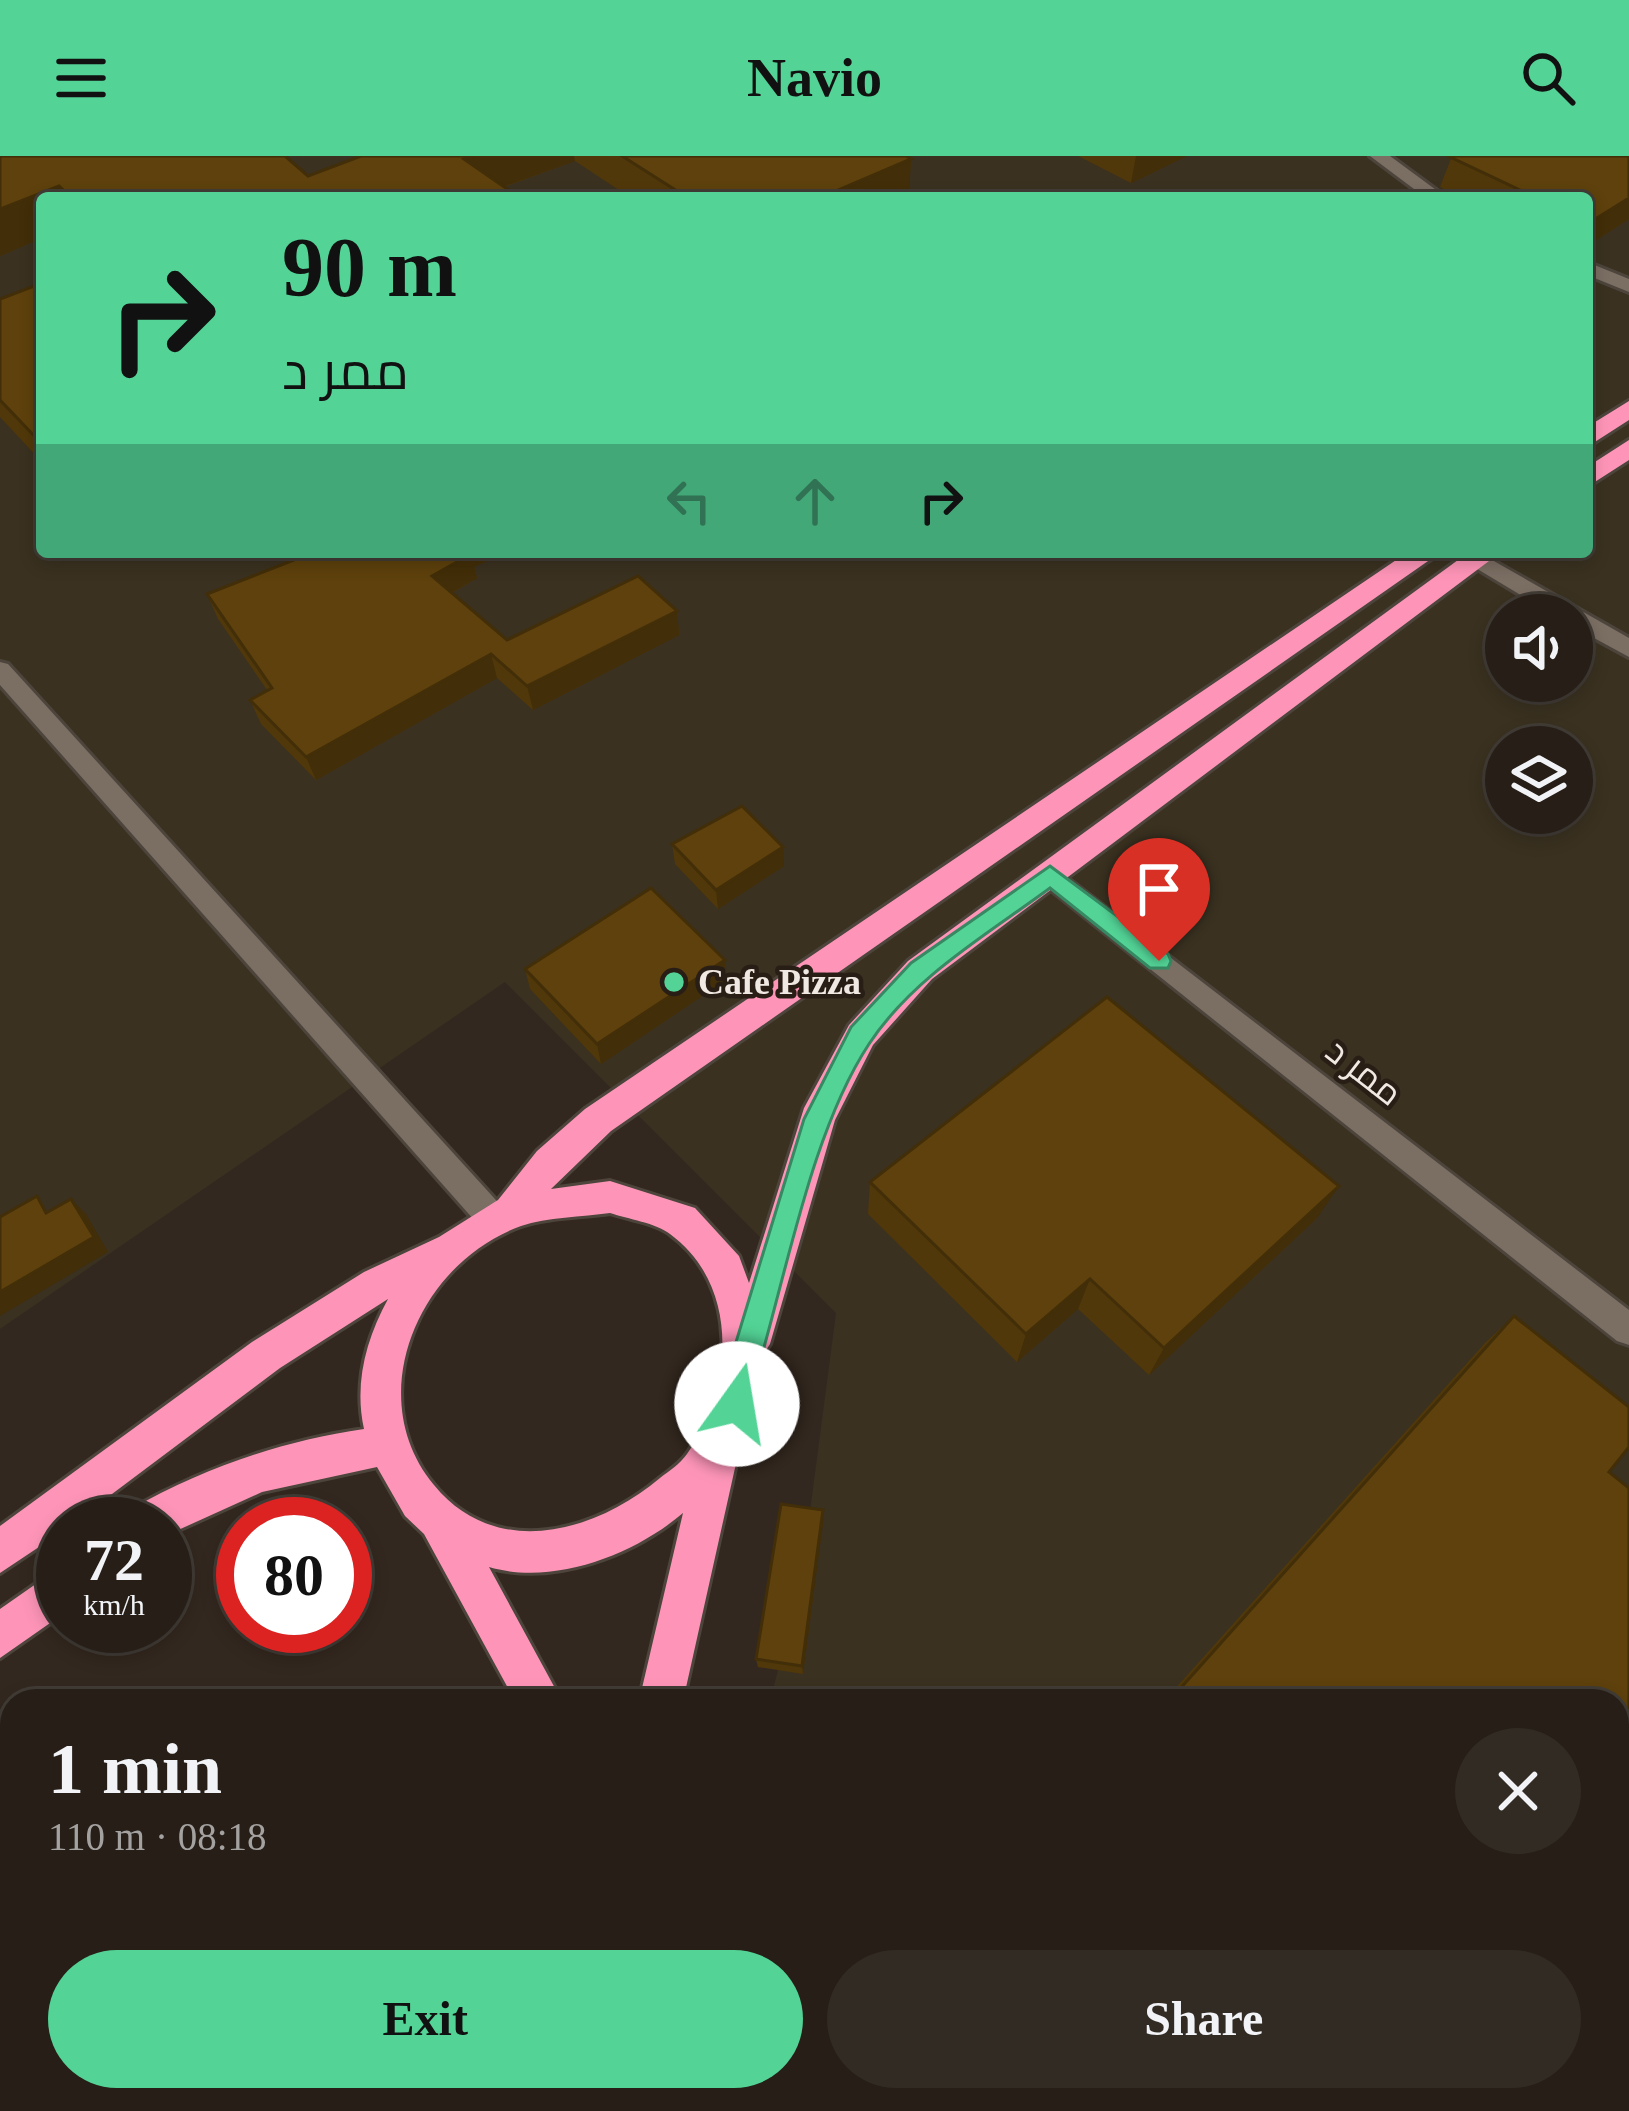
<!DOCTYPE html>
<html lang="en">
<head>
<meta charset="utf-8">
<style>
	:root { --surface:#261e17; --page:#322b24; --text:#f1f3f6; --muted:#a4a2a1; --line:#423c36; --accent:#53d396 }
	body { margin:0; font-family:"Times New Roman",Cairo,serif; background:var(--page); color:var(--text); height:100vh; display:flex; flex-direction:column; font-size:45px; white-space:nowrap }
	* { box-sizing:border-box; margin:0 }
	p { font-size:39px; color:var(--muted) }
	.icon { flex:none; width:66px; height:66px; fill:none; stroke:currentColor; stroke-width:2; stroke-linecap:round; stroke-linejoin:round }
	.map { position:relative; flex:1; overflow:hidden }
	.panel { position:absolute; left:0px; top:1533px; width:1629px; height:423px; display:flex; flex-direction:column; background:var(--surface); border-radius:36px 36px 0 0; box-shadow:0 6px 18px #0003,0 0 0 3px var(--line) }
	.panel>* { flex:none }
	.guide { position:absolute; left:36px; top:36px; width:1557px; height:366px; border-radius:12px; box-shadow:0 6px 18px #0003,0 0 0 3px var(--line); background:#53d396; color:#111; overflow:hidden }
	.buttons { position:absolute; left:1485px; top:438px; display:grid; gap:24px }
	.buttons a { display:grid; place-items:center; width:108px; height:108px; border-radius:50%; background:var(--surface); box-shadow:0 6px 18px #0003,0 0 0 3px var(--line); font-size:60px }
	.speed { position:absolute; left:36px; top:1341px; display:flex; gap:24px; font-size:60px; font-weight:700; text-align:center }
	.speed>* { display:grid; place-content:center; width:156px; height:156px; border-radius:50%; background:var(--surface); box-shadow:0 6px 18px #0003,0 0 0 3px var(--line); line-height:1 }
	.speed small { font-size:30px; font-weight:400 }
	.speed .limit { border:18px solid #d22; background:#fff; color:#111 }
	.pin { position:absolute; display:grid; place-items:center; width:102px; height:102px; color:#fff; margin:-123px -51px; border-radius:50% 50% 50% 0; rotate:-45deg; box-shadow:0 0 12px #0007 }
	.pin .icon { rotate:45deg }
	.me { position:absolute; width:132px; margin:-66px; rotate:13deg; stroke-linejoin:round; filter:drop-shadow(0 0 9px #0008) }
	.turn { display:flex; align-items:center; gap:42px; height:252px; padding:0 48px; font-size:54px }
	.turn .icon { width:156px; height:156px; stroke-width:2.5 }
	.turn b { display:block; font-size:84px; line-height:102px }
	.lanes { display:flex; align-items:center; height:114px; padding:0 48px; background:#0003; justify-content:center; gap:60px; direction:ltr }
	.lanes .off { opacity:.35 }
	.round { display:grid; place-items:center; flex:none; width:126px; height:126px; border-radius:63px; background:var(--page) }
	.headline { display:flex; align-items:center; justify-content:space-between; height:204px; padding:0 48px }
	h1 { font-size:72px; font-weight:600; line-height:90px }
	.cta { display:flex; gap:24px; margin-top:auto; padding:24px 48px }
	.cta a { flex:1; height:138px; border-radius:72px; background:var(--accent); color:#111; font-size:48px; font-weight:600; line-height:138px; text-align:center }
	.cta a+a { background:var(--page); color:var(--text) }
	header { display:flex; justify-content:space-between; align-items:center; height:156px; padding:0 48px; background:var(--accent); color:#111; font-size:54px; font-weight:600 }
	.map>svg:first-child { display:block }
	.industrial { fill:#3a3120; fill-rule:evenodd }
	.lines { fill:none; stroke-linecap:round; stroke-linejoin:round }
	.minor-casing { stroke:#4d453c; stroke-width:6 }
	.highway-casing { stroke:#4d453c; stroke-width:6 }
	.minor { fill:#7b6e63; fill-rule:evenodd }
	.highway { fill:#fe95b8; fill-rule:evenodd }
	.wall { fill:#51380a }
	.shaded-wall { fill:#422e08 }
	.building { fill:#5e410c; stroke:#422e08; stroke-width:3 }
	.route { fill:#53d396; stroke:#368962; stroke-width:3 }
	.poi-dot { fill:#53d396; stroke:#291e16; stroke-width:4.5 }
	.labels { text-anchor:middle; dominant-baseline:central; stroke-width:9; stroke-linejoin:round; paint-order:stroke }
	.poi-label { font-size:36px; font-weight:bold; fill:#f0e8e2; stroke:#291e16; text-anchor:start }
	.street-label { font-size:36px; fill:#f0e8e2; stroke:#291e16 }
</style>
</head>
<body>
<header><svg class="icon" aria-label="menu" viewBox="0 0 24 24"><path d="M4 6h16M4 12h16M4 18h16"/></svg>Navio<svg class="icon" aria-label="search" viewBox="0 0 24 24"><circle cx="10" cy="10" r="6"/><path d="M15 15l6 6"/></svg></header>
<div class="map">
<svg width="1629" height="1955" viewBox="0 0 1629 1955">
	<rect width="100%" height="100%" fill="#33281f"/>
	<path class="industrial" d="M0,0H1629V1955H668L671,1944H1617V1545H770L801,1424L836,1157L505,826L0,1173ZM42,42H1587V396H42ZM1506,459H1572V525H1506ZM1506,591H1572V657H1506Z"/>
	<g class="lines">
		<g class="minor-casing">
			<path id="minor" d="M1370,0H1390L1447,42H1426Z
				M1587,106L1629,123V136L1587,119Z
				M1478,396L1629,482V501L1572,470V459H1554L1469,408V398Z
				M0,506L8,508L505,1054L510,1064L505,1074L494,1078L483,1074L0,529Z
				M1050,709L1629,1154V1189L1617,1185L1041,726L1037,719Z
				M814,1944H860L864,1955H818Z"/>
		</g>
		<g class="highway-casing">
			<path id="highway" d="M1629,245V264L1587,291V271Z
				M1629,284V304L1587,331V311Z
				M1408,396H1441L611,975L551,1033L610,1025L695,1052L739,1100L749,1127L804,952L849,869L908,805L1469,396H1501L932,823L873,889L835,964L770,1188L761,1202L755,1249L733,1294L737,1303L683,1545H639L683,1357C634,1399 553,1430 489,1411L562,1545H515L424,1378L405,1360L377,1311L262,1336L165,1380V1368H125L131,1353C204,1312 281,1285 364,1273C354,1228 366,1183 388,1143L280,1212L72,1368H63V1375L0,1417V1370L252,1186L364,1116L439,1081L498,1044L537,995L585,953ZM610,1057C628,1063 656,1067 670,1078C741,1130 733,1233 687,1298C680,1308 669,1315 660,1322C596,1376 496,1405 434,1329C361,1241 418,1107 521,1070C547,1061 582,1061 610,1057Z
				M63,1409V1458L0,1502V1453Z
				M500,1944H550L548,1955H496Z
				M556,1944H606L604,1955H552Z"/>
		</g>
		<use href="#minor" class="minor"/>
		<use href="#highway" class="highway"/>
	</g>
	<path class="wall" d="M0,0L308,20L361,0H906L911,3L908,42H631L575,5L504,31L516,39L517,42H42V82L0,100Z
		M1078,0H1187L1131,27Z
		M1452,0H1629V63L1587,90V42H1462L1440,31Z
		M42,127V306L0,261V143Z
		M303,396H507L474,411L477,422L452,437L507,484L677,455L679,479L533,554L497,522L316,624L261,568L250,544L267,534L218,463L207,438L306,399Z
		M672,688L784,710L718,753L675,708Z
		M525,813L726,824L601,908L530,833Z
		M870,1026L1317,1062L1149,1219L1078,1153L1017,1206L868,1058Z
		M1514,1160L1629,1251V1291L1609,1316L1629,1332V1955H1518L1507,1944H1617V1545H1164L1485,1187Z
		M823,1366L803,1518L758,1511L756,1503Z"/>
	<path class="shaded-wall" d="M474,0H574L575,5L472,42L464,3Z
		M1136,0H1187L1131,27Z
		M911,3L909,41L836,42V35Z
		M59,30L64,42H42V82L0,100V53Z
		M1629,42V63L1587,90V72L1589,67Z
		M466,396H507L474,411L477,422L439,444L432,420Z
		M677,455L679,479L533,554L527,530Z
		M491,498L497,522L316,624L306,601Z
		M783,691L784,710L718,753L716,734Z
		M725,804L726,824L601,908L597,888Z
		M1339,1030L1317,1062L1149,1219L1164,1192Z
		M71,1043L86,1058L108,1096L0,1160V1136Z
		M1090,1123L1078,1153L1017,1206L1026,1178Z
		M823,1354V1366L803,1518L802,1510Z"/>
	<path class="building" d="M0,0H285L308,20L361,0H474L464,3L516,39L514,42H72L59,30L0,53Z
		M622,0H906L911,3L836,35L847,42H688Z
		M1452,0H1629V42L1589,67L1587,66V42H1537L1450,1Z
		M1149,37L1159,42H1141Z
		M42,127V288L0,244V143Z
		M314,396H470L471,398L432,420L507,484L638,420L677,455L527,530L491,498L306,601L250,544L272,532L207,438Z
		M742,650L783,691L716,734L672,688Z
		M651,732L725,804L597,888L525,813Z
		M1107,841L1339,1030L1164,1192L1090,1123L1026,1178L870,1026Z
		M37,1040L46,1057L71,1043L94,1081L0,1136V1061Z
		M1514,1160L1629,1251V1291L1609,1316L1629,1332V1955H1549L1538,1944H1617V1545H1169Z
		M781,1348L823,1354L802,1510L756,1503Z"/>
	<path class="route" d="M1050,710L1168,798L1171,805L1168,812H1150L1050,732C988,778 913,821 869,888C813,973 788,1110 759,1209L748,1258L737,1263L726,1258L722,1248L729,1209L804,963L851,871L911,807Z"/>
	<circle class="poi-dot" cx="674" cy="826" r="12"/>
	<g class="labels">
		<g class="poi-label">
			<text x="698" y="826">Cafe Pizza</text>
		</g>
		<g class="street-label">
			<text transform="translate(1364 916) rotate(38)">ممر د</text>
		</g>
	</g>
</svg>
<div class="buttons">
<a><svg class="icon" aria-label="sound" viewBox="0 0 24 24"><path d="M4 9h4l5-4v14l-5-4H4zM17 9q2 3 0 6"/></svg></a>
<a><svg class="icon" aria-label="layers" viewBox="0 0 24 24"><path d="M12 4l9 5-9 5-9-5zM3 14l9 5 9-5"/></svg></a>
</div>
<div class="speed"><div>72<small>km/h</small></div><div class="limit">80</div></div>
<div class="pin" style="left:1159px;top:805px;background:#d93025"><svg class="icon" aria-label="arrive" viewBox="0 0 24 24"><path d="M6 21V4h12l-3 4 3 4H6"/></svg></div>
<svg class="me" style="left:737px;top:1248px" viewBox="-20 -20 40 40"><circle r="19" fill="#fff"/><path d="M0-13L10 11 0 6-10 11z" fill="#53d396"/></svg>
<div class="guide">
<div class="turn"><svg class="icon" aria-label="right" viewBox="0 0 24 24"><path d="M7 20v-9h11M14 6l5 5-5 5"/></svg><div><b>90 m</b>ممر د</div></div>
<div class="lanes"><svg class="icon off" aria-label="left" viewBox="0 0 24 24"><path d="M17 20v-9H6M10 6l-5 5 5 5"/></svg><svg class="icon off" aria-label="ahead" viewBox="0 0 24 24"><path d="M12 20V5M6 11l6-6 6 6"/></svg><svg class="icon" aria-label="right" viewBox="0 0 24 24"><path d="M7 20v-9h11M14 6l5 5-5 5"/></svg></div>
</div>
<section class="panel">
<div class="headline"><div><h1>1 min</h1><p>110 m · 08:18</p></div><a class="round"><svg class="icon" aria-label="close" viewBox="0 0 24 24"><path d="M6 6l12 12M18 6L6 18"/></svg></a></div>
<div class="cta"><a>Exit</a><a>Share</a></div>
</section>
</div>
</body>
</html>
